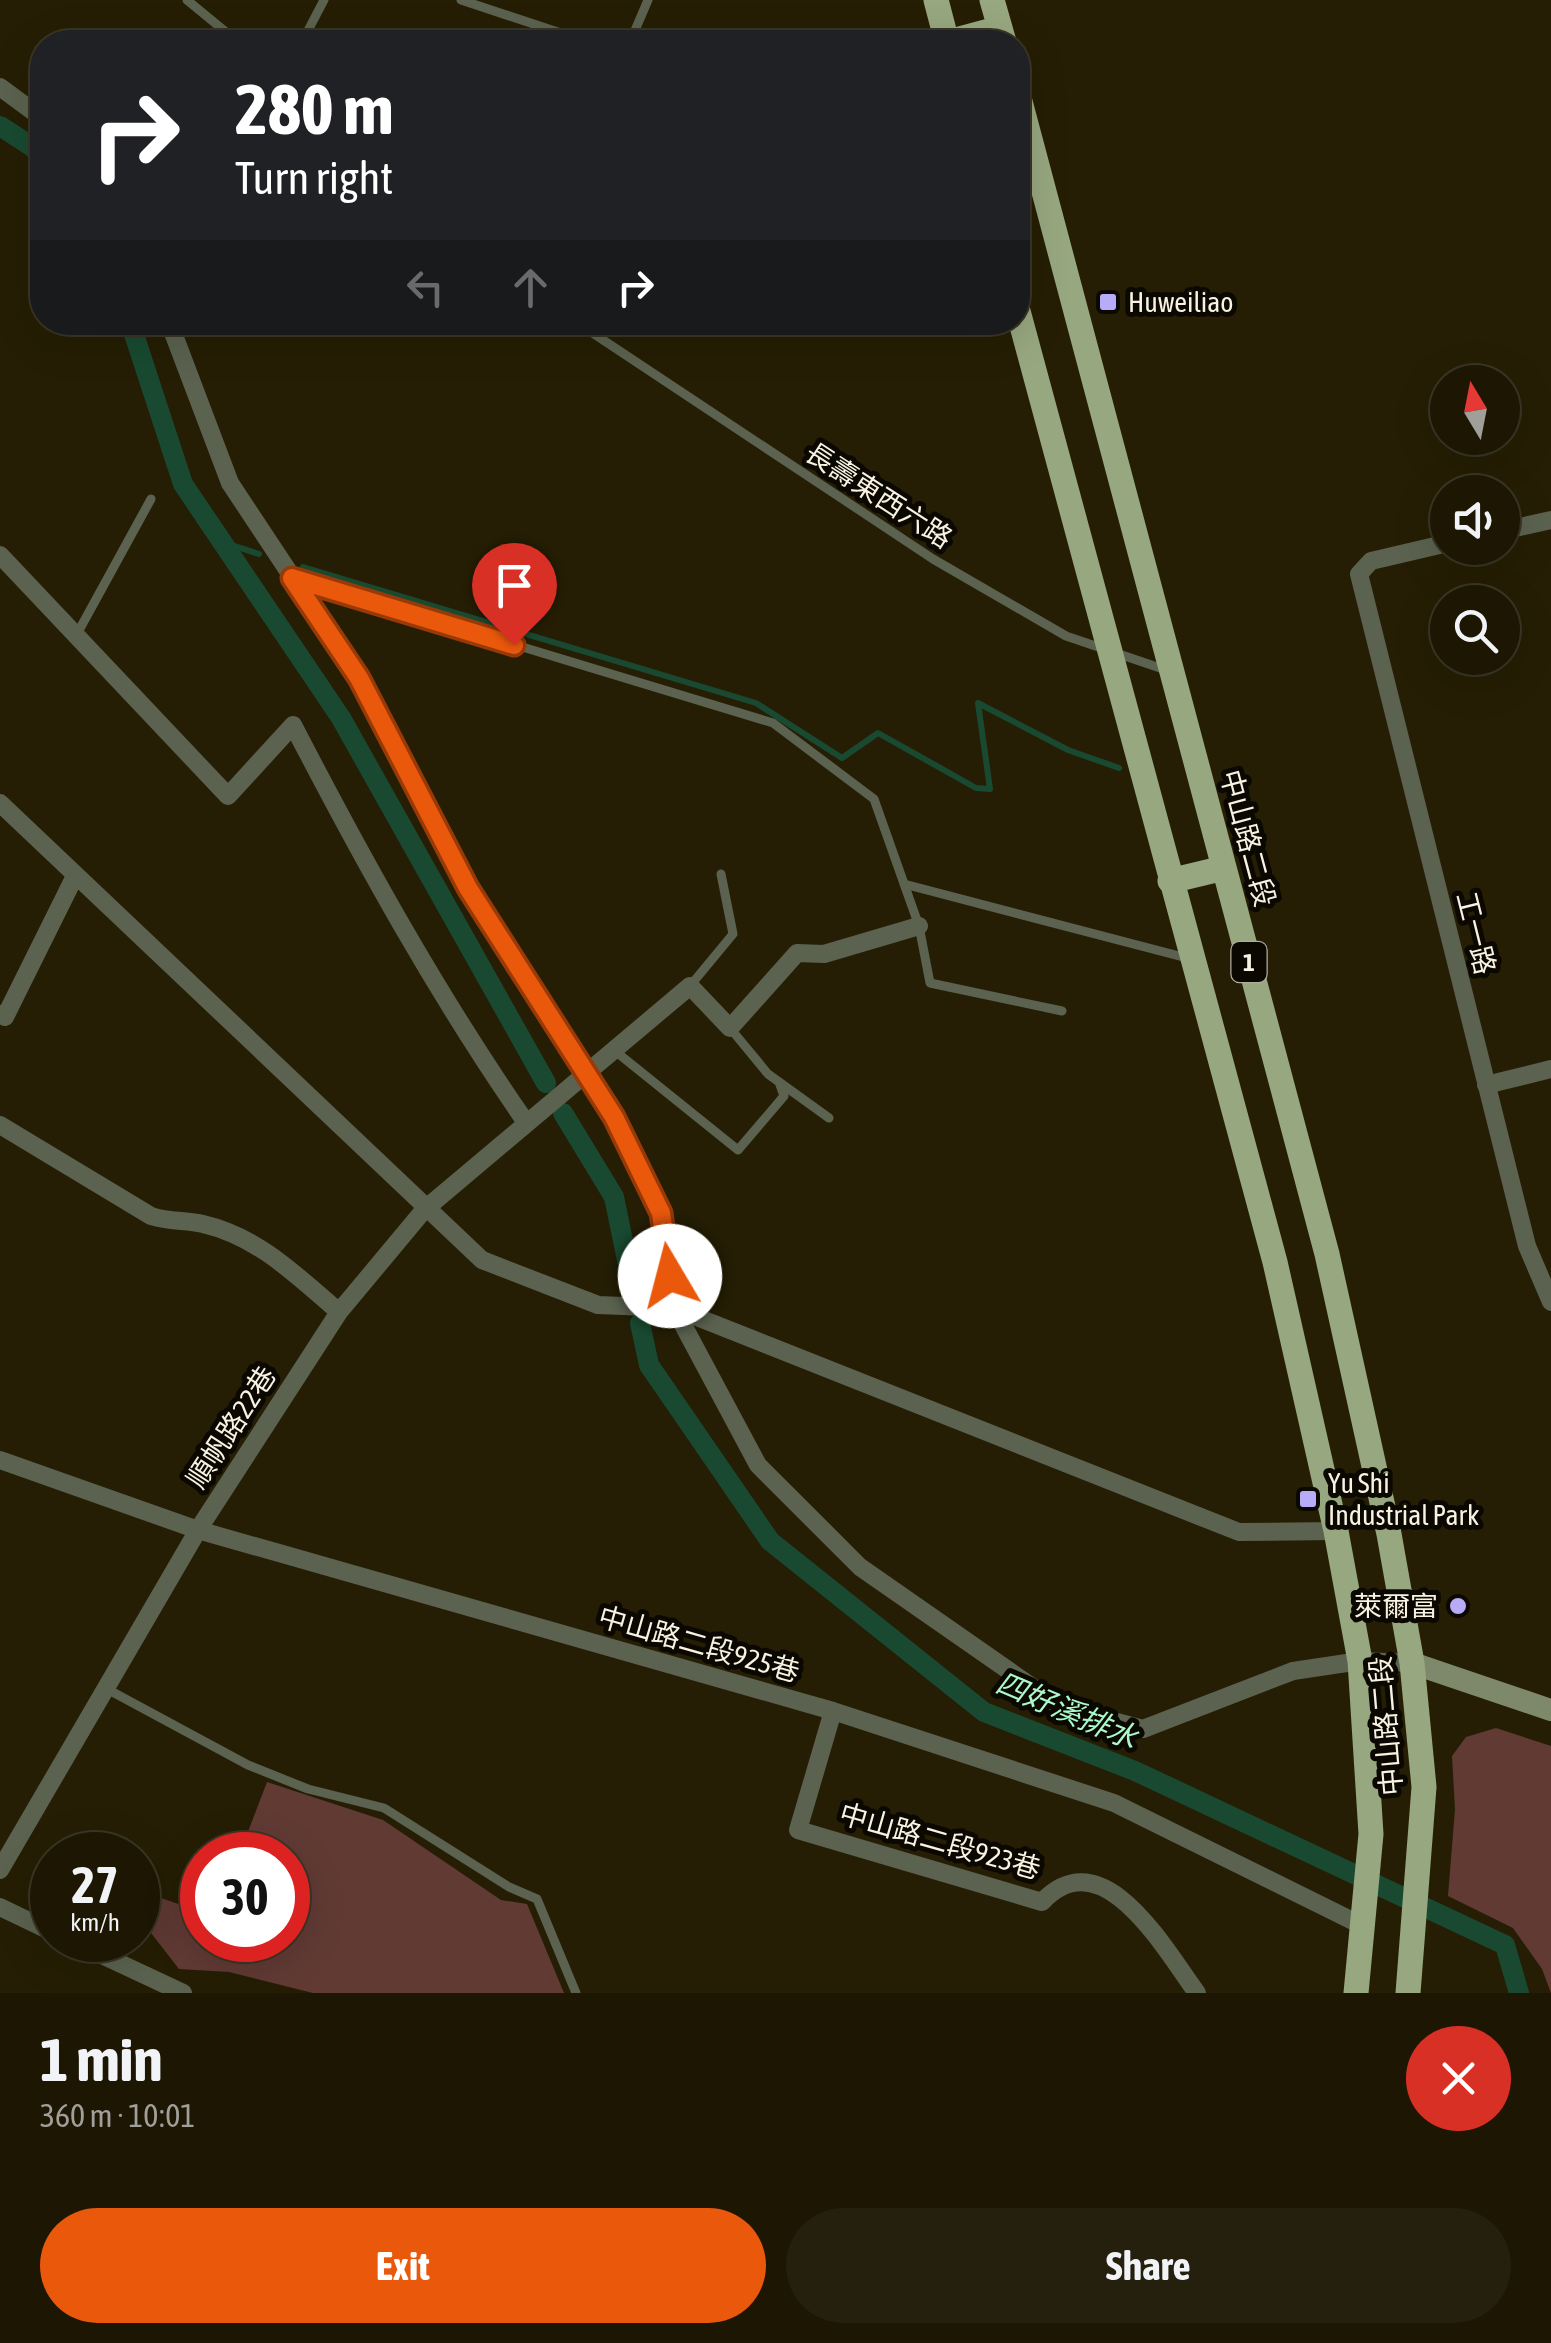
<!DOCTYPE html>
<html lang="en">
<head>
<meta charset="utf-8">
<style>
	:root { --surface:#1c1603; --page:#251f0d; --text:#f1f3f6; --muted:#a09f9a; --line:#3a3525; --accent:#ea580c }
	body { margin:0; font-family:"Asap Condensed","Noto Sans TC",sans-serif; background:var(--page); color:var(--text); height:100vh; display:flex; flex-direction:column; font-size:38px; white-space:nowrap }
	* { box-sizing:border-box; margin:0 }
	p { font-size:32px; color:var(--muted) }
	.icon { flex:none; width:55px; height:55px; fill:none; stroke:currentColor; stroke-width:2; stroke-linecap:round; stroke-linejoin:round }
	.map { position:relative; height:1993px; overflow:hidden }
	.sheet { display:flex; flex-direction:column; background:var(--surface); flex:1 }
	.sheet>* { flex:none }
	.guide { position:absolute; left:30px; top:30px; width:1000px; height:305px; border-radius:40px; box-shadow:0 10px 40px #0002,0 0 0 2px var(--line); background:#202124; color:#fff; overflow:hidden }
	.needle { width:65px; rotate:350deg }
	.controls { position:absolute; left:1430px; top:365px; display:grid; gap:20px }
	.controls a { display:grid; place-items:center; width:90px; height:90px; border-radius:50%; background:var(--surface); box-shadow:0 10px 40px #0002,0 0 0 2px var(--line); font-size:50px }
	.speed { position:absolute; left:30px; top:1832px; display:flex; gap:20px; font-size:50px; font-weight:700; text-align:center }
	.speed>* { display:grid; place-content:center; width:130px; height:130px; border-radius:50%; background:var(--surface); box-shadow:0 10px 40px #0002,0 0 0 2px var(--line); line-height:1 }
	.speed small { font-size:25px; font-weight:400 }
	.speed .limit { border:15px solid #d22; background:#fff; color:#111 }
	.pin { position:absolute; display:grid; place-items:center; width:85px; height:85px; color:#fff; margin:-102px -42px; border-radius:50% 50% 50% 0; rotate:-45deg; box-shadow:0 0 10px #0007 }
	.pin .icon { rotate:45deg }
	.me { position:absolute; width:110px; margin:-55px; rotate:352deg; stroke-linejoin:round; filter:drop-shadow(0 0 8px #0008) }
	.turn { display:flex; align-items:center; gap:35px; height:210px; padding:0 40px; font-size:45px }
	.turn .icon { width:130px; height:130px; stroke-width:2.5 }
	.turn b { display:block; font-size:70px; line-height:85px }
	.lanes { display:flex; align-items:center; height:95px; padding:0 40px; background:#0003; justify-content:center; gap:50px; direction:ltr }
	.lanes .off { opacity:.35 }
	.round { display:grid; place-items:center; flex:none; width:105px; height:105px; border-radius:52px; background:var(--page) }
	.head { display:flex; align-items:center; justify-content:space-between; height:170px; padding:0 40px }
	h1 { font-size:60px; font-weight:700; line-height:75px }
	.action { display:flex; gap:20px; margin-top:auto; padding:20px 40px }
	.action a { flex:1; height:115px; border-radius:60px; background:var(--accent); color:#fff; font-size:40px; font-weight:700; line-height:115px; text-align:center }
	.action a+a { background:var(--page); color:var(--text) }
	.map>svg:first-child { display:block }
	.green { fill:#613a34 }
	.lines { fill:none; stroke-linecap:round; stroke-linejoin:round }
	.stream { stroke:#194a31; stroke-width:6 }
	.canal { stroke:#194a31; stroke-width:20 }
	.lane { stroke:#5b624f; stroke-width:9 }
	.street { stroke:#5b624f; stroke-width:18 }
	.secondary { stroke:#7d896a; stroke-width:22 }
	.primary { stroke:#97a77f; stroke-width:25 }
	.route-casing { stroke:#983908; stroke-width:25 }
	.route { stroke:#ea580c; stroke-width:18 }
	.poi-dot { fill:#b8abf7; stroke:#0b0801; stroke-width:4 }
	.labels { text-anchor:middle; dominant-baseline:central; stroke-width:10; stroke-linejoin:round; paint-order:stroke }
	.shield { fill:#0b0801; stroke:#b0ac9e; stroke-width:2.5 }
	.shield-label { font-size:25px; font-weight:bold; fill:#f7f2e2 }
	.poi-label { font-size:28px; fill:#f7f2e2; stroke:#0b0801; text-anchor:start }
	.street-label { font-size:28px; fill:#f7f2e2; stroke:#0b0801 }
	.water-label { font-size:30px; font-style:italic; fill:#abf9cb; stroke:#0b0801 }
</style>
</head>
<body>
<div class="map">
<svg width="1551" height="1993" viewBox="0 0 1551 1993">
	<rect width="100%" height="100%" fill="#251e04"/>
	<path class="green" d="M1496,1728L1551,1746V1993L1542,1969L1513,1928L1448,1896L1455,1809L1452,1756L1466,1737Z
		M267,1782L383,1820L501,1900L527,1904L564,1993H313L229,1972L179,1969L151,1933L146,1893L202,1912V1940H288V1855H239Z"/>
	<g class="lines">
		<path class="stream" d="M222,542L259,554
			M303,567L756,703L842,758L878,733L976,788L990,789L978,703L1068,750L1119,768"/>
		<path class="canal" d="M0,126L34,148L42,161
			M130,322L183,484L341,718L546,1083
			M563,1113L614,1197L633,1289
			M640,1323L649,1365L770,1541L984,1712L1135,1771L1505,1945L1519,1993"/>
		<path class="lane" d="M187,0L238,42
			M461,0L588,42
			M302,42L324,0
			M630,42L648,0
			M576,322L933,559L1066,636L1166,670
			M295,578L773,723L874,799L919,926L930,983L1062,1011
			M77,634L151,499
			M904,884L1187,958
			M690,986L733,934L721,874
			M730,1028L768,1074L829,1118
			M615,1051L738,1150L784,1096L779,1082
			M107,1689L248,1765L308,1789L384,1808L509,1887L537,1899L576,1993"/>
		<path class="street" d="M0,87L42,118
			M169,322L230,483L359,678L467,888L614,1117L661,1213L674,1308L758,1465L860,1567L1061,1707L1143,1729L1293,1671L1360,1661L1412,1663
			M1502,531L1551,520
			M1448,543L1371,561L1359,574L1527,1246L1551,1302
			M0,555L228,796L293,725C364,862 437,994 525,1121
			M0,803L482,1260L598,1305L674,1308L1239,1532L1336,1531
			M0,1014L5,1017L75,876
			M1486,1085L1551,1069
			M0,1125L151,1216C169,1222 186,1220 203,1224C259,1237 297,1276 339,1312
			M0,1460L198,1530L833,1711L1114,1803L1365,1927
			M833,1711L798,1830L1042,1902C1103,1837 1165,1950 1197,1993
			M0,1870L198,1530L339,1312L424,1210L690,986L730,1028L797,953L824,954L919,926
			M0,1907L52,1932
			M70,1940L183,1993"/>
		<path class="secondary" d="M1412,1663L1551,1710"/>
		<path class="primary" d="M936,0L947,42
			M992,0L1004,42
			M948,42L1000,28
			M1018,94L1327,1254L1389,1534L1412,1663L1424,1787L1408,1993
			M1018,311L1275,1262L1336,1531L1360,1661L1371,1834L1356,1993
			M1170,881L1224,868"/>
	</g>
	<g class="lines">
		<g class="route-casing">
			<path id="route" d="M514,645L292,578L359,678L468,888L614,1117L661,1213L670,1276"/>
		</g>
		<use href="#route" class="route"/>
	</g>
	<g class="poi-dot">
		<rect x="1098" y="292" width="20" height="20" rx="5"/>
		<rect x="1298" y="1489" width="20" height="20" rx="5"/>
		<circle cx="1458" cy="1606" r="10"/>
	</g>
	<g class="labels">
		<rect class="shield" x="1231.5" y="942" width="35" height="40" rx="8"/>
		<g class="shield-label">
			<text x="1249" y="962">1</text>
		</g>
		<g class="poi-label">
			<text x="1128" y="302">Huweiliao</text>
			<text x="1328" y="1483">Yu Shi<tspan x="1328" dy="32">Industrial Park</tspan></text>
			<text x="1438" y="1606" text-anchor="end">萊爾富</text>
		</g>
		<g class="street-label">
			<text transform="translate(879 495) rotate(33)">長壽東西六路</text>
			<text transform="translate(1248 838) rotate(75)">中山路二段</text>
			<text transform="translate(1476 933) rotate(76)">工一路</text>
			<text transform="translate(231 1427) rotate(-57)">順帆路22巷</text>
			<text transform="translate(699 1644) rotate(16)">中山路二段925巷</text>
			<text transform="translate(1386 1726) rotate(-95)">中山路二段</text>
			<text transform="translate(940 1841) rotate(16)">中山路二段923巷</text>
		</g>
		<g class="water-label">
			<text transform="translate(1067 1710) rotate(23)">四好溪排水</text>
		</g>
	</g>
</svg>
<div class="controls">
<a><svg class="needle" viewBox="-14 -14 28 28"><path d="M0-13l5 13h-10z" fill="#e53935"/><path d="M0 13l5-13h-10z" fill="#a09f9a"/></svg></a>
<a><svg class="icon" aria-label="sound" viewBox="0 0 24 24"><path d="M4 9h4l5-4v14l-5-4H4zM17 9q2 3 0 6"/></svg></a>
<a><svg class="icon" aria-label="search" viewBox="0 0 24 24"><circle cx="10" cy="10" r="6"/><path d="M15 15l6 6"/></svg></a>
</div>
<div class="speed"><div>27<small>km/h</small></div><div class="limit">30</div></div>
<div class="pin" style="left:514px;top:645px;background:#d93025"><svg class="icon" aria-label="arrive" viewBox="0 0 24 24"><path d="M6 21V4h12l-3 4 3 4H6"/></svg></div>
<svg class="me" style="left:670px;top:1276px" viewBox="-20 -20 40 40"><circle r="19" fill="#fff"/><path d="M0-13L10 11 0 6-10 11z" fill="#ea580c"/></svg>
<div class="guide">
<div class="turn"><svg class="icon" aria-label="right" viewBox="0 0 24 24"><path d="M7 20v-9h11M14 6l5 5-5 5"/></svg><div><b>280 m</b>Turn right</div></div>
<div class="lanes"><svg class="icon off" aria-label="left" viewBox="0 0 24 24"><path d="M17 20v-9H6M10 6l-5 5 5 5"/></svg><svg class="icon off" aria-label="ahead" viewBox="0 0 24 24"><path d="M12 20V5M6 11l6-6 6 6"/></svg><svg class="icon" aria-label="right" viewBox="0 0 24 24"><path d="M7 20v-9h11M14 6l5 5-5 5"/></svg></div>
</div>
</div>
<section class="sheet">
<div class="head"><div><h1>1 min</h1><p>360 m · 10:01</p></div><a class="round" style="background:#d93025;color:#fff"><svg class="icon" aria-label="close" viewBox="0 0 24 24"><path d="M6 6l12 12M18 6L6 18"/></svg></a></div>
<div class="action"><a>Exit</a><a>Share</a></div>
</section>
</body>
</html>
